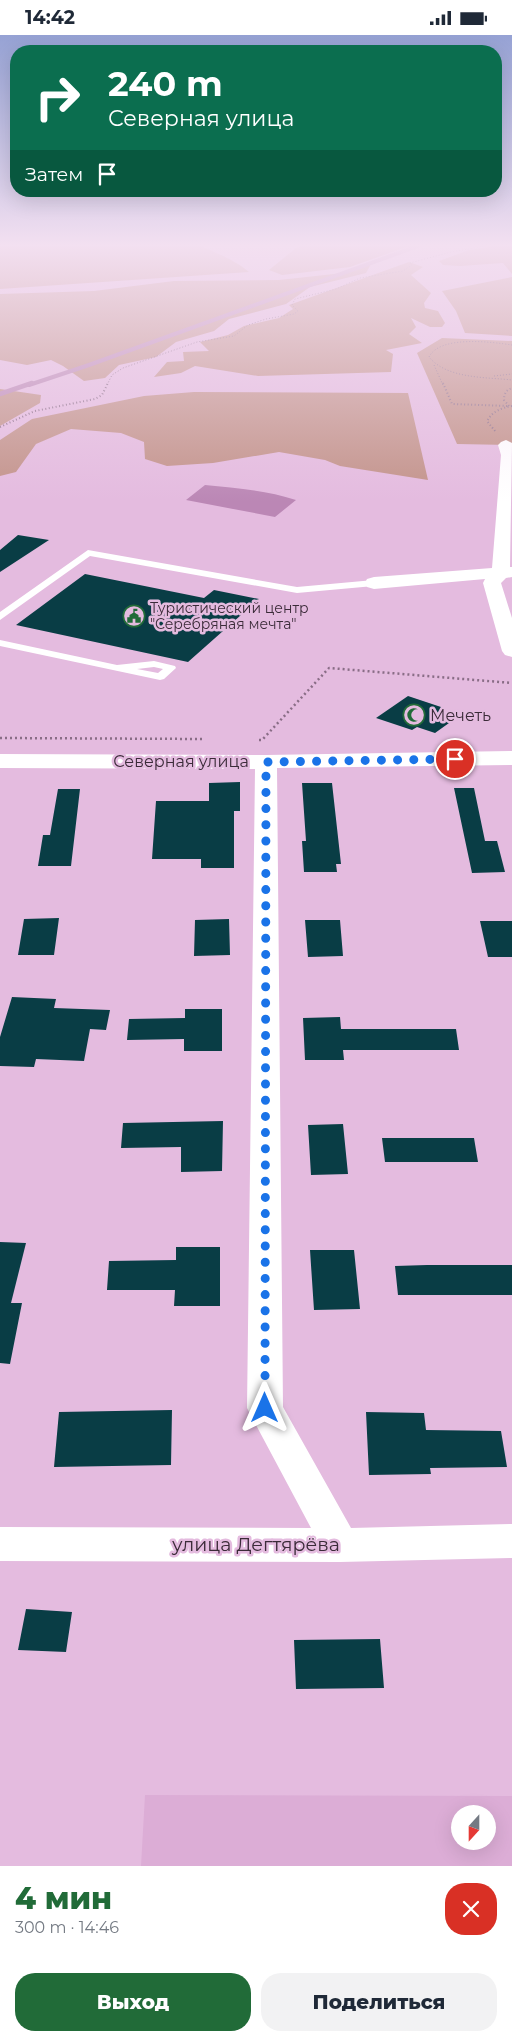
<!DOCTYPE html>
<html lang="ru">
<head>
<meta charset="utf-8">
<style>
	:root { --surface:#fff; --page:#f2f2f3; --text:#1f2937; --muted:#747a83; --accent:#216b38 }
	body { margin:0; font-family:Montserrat,sans-serif; background:var(--page); color:var(--text); height:100vh; display:flex; flex-direction:column; font-size:19px; white-space:nowrap }
	* { box-sizing:border-box; margin:0 }
	p { font-size:16px; color:var(--muted) }
	.icon { flex:none; width:28px; height:28px; fill:none; stroke:currentColor; stroke-width:2; stroke-linecap:round; stroke-linejoin:round }
	.map { position:relative; height:1831px; overflow:hidden }
	.details { display:flex; flex-direction:column; background:var(--surface); flex:1 }
	.details>* { flex:none }
	.guide { position:absolute; left:10px; top:10px; width:492px; height:152px; border-radius:20px; box-shadow:0 5px 20px #0002; background:#0b6e4f; color:#fff; overflow:hidden }
	.needle { width:32px; rotate:201deg }
	.fabs { position:absolute; left:451px; top:1770px; display:grid; gap:10px }
	.fabs a { display:grid; place-items:center; width:45px; height:45px; border-radius:50%; background:var(--surface); box-shadow:0 5px 20px #0002; font-size:25px }
	.pin { position:absolute; display:grid; place-items:center; width:42px; height:42px; color:#fff; margin:-21px; border:2px solid #fff; border-radius:50%; box-shadow:0 1px 5px #0007 }
	.me { position:absolute; width:55px; margin:-28px; rotate:0deg; stroke-linejoin:round; filter:drop-shadow(0 0 4px #0008) }
	.turn { display:flex; align-items:center; gap:18px; height:105px; padding:0 15px; font-size:22px }
	.turn .icon { width:65px; height:65px; stroke-width:2.5 }
	.turn b { display:block; font-size:35px; line-height:42px }
	.then { display:flex; align-items:center; height:48px; padding:0 15px; background:#0003; gap:10px; font-size:19px }
	.round { display:grid; place-items:center; flex:none; width:52px; height:52px; border-radius:20px; background:var(--page) }
	.overview { display:flex; align-items:center; justify-content:space-between; height:85px; padding:0 15px }
	h1 { font-size:30px; font-weight:800; line-height:38px; color:var(--accent) }
	.cta { display:flex; gap:10px; margin-top:auto; padding:10px 15px }
	.cta a { flex:1; height:58px; border-radius:20px; background:var(--accent); color:#fff; font-size:20px; font-weight:800; line-height:58px; text-align:center }
	.cta a+a { background:var(--page); color:var(--text) }
	.status { display:flex; justify-content:space-between; align-items:center; height:35px; padding:0 25px; background:var(--surface); direction:ltr }
	.status svg { height:14px; fill:currentColor }
	.map>svg:first-child { display:block }
	.built { fill:#dcadd6; fill-rule:evenodd }
	.green { fill:#c29289 }
	.water { fill:#bb87b5 }
	.lines { fill:none; stroke-linecap:round; stroke-linejoin:round }
	.stream-far1 { stroke:#bb87b5; stroke-width:4 }
	.stream { stroke:#bb87b5; stroke-width:4.5 }
	.building { fill:#093d45 }
	.path-far2 { stroke:#896d86; stroke-width:1; stroke-dasharray:1 2; stroke-linecap:butt }
	.path-far1 { stroke:#896d86; stroke-width:2; stroke-dasharray:1 2.5; stroke-linecap:butt }
	.path { stroke:#896d86; stroke-width:2.5; stroke-dasharray:2 3; stroke-linecap:butt }
	.service { fill:#fff; fill-rule:evenodd }
	.minor { fill:#fff; fill-rule:evenodd }
	.route { stroke:#1a73e8; stroke-width:9; stroke-dasharray:0 16.2 }
	.labels { text-anchor:middle; dominant-baseline:central; stroke-width:5; stroke-linejoin:round; paint-order:stroke }
	.far-poi-label { font-size:14px; fill:#3b2b39; stroke:#e4bbdf; text-anchor:start }
	.poi-label { font-size:16px; fill:#3b2b39; stroke:#e4bbdf; text-anchor:start }
	.street-label { font-size:16px; fill:#3b2b39; stroke:#e4bbdf }
	.near-street-label { font-size:19px; fill:#3b2b39; stroke:#e4bbdf }
</style>
</head>
<body>
<div class="status"><b>14:42</b><svg viewBox="0 0 49 12"><path d="M0 12V9h3v3zM5 12V6h3v6zM10 12V3h3v9zM15 12V0h3v12zM26 1h20v11H26zM47 4h2v5h-2z"/></svg></div>
<div class="map">
<svg width="512" height="1831" viewBox="0 0 512 1831">
	<rect width="100%" height="100%" fill="#e4bbdf"/>
	<path class="built" d="M145,1760L512,1761V1831H141ZM460,1779H488V1806H460Z"/>
	<path class="green" d="M0,211H201C218,219 235,225 249,237L0,254Z
		M304,211H409L350,232L282,240L269,235L296,213Z
		M495,211H512V239L503,228L460,231L443,230L439,226L469,215Z
		M409,227L423,232L411,240L431,258L424,268L425,273L438,276L445,288L442,292H430L411,283L416,292L409,299L422,308L386,315L393,319L391,337L258,341L195,331L181,338L154,342L167,327L184,326L183,317L209,316L200,307L228,300L244,291L279,283L293,274L289,270Z
		M371,229L366,238L310,252L286,269L229,284L214,296L176,307L156,322L119,330L105,343L84,346L63,331L51,325L27,330L0,325V259L94,256L174,246L279,245L343,238Z
		M512,242V301L465,298L456,276L442,256Z
		M442,303L512,306V410L457,409L417,318Z
		M0,354L41,360L40,368L0,391Z
		M194,357L408,358L428,445L340,431L325,425L279,417L213,428L167,431L145,424L144,407L121,398L71,394L36,409L16,437L0,441V405L32,384L144,361Z"/>
	<path class="water" d="M205,450C235,453 266,455 296,465L275,482L186,465Z"/>
	<g class="lines">
		<path class="stream-far1" d="M29,350L89,330L418,211"/>
		<path class="stream" d="M0,359L32,348"/>
	</g>
	<path class="building" d="M18,500L49,505L0,537V515Z
		M85,539L204,563L214,555L259,564L188,627L16,590Z
		M408,661L444,673L439,677L456,683L435,698L417,692L412,695L376,683Z
		M240,747V776H234V833H201V824H152L156,766H209V748Z
		M302,748H332L341,829H336L337,837H304L302,806H306Z
		M454,753H474L485,806H497L505,837L472,838Z
		M58,754H80L71,831H38L43,800H50Z
		M59,883L54,920H18L24,884Z
		M229,884L230,920L194,921L195,885Z
		M305,885H340L343,921L308,922Z
		M480,886H512V922H488Z
		M12,962L56,964L54,973L110,975L106,995L90,994L84,1026L36,1024L34,1032L0,1031V1002Z
		M185,974H222V1016H184V1004L127,1005L129,984L185,983Z
		M340,982L341,994H456L459,1015H343L344,1025H305L303,983Z
		M223,1086L222,1136L181,1137V1112L121,1113L123,1088Z
		M343,1089L348,1139L311,1140L308,1090Z
		M382,1103H474L478,1127H385Z
		M0,1207L26,1208L11,1268H22L10,1329L0,1328Z
		M176,1212H220V1271H174L175,1255H107L109,1226L176,1225Z
		M310,1215H354L360,1274L314,1275Z
		M427,1230H512V1260H398L395,1231Z
		M172,1375L171,1430L54,1432L59,1377Z
		M366,1377L424,1378L426,1395L501,1396L507,1432L430,1433L431,1439L369,1440Z
		M26,1574L72,1577L66,1617L18,1615Z
		M380,1604L384,1653L296,1654L294,1605Z"/>
	<g class="lines">
		<path class="path-far2" d="M512,310C492,307 440,300 429,322C447,344 486,342 512,345
			M434,330L443,350
			M494,341L512,339
			M107,350L112,340L123,333L197,307L234,301L248,290L266,284L294,279L298,276L292,270L295,264L336,254L360,243L403,236L412,230L410,228L451,217L486,211"/>
		<path class="path-far1" d="M443,348L452,369L509,371
			M509,371L504,365C504,359 506,355 512,353
			M0,392L35,376L95,364L102,360L108,348
			M495,396L487,386C493,376 501,373 512,371"/>
		<path class="path" d="M0,703L203,704
			M259,705H262L329,633L512,648"/>
		<path class="service" d="M88,515L297,552L374,545L379,548L374,551L297,558L90,521L0,585V577Z
			M0,605L117,630L154,626L175,631L176,633L164,644L160,645L0,611ZM154,632L163,634L158,638L137,634Z"/>
		<path class="minor" d="M506,405L512,408L510,532H512V542L506,543L501,548L512,583V622L505,620L502,616L483,548L485,544L374,554L367,552L365,548L367,544L374,542L492,533L501,420L498,410L501,407Z
			M512,716V730L277,733L283,1372L351,1493L512,1489V1523L340,1527L0,1526V1492L311,1493L247,1373L255,734L0,733V719L266,720Z"/>
	</g>
	<linearGradient id="sky" x2="0" y2="1"><stop stop-color="#96a2d4"/><stop offset="0.45" stop-color="#f3e0f1"/><stop offset="1" stop-color="#f3e0f1" stop-opacity="0"/></linearGradient>
	<rect width="512" height="467" fill="url(#sky)"/>
	<g class="lines">
		<path class="route" d="M265,1373L266,727L455,724"/>
	</g>
	<defs>
		<g id="civic-ring" transform="scale(1.125)"><circle r="9.5" fill="#e4bbdf" stroke="#216b38" stroke-width="1.5"/><path d="M-.6-6.5H3V-4.5H.6V-3L4-1V1h2V6H-6V1h2V-1L-.6-3ZM-1.2 2.5V6h2.4V2.5Z" fill="#216b38"/></g>
		<g id="mosque-ring" transform="scale(1.125)"><circle r="9.5" fill="#e4bbdf" stroke="#216b38" stroke-width="1.5"/><path d="M3.5-4.9A6 6 0 1 0 3.5 4.9A5 5 0 1 1 3.5-4.9Z" fill="#216b38"/></g>
	</defs>
	<g fill-rule="evenodd">
		<use href="#civic-ring" x="134" y="581"/>
		<use href="#mosque-ring" x="414" y="680"/>
	</g>
	<g class="labels">
		<g class="far-poi-label">
			<text x="150" y="573">Туристический центр<tspan x="150" dy="16">"Серебряная мечта"</tspan></text>
		</g>
		<g class="poi-label">
			<text x="430" y="680">Мечеть</text>
		</g>
		<g class="street-label">
			<text x="181" y="726">Северная улица</text>
		</g>
		<g class="near-street-label">
			<text x="256" y="1509">улица Дегтярёва</text>
		</g>
	</g>
</svg>
<div class="fabs">
<a><svg class="needle" viewBox="-14 -14 28 28"><path d="M0-13l5 13h-10z" fill="#e53935"/><path d="M0 13l5-13h-10z" fill="#747a83"/></svg></a>
</div>
<div class="pin" style="left:455px;top:724px;background:#d93025"><svg class="icon" aria-label="arrive" viewBox="0 0 24 24"><path d="M6 21V4h12l-3 4 3 4H6"/></svg></div>
<svg class="me" style="left:265px;top:1373px" viewBox="-20 -20 40 40"><path d="M0-17L14 15 0 8-14 15z" fill="#1a73e8" stroke="#fff" stroke-width="4"/></svg>
<div class="guide">
<div class="turn"><svg class="icon" aria-label="right" viewBox="0 0 24 24"><path d="M7 20v-9h11M14 6l5 5-5 5"/></svg><div><b>240 m</b>Северная улица</div></div>
<div class="then">Затем<svg class="icon" aria-label="arrive" viewBox="0 0 24 24"><path d="M6 21V4h12l-3 4 3 4H6"/></svg></div>
</div>
</div>
<section class="details">
<div class="overview"><div><h1>4 мин</h1><p>300 m · 14:46</p></div><a class="round" style="background:#d93025;color:#fff"><svg class="icon" aria-label="close" viewBox="0 0 24 24"><path d="M6 6l12 12M18 6L6 18"/></svg></a></div>
<div class="cta"><a>Выход</a><a>Поделиться</a></div>
</section>
</body>
</html>
